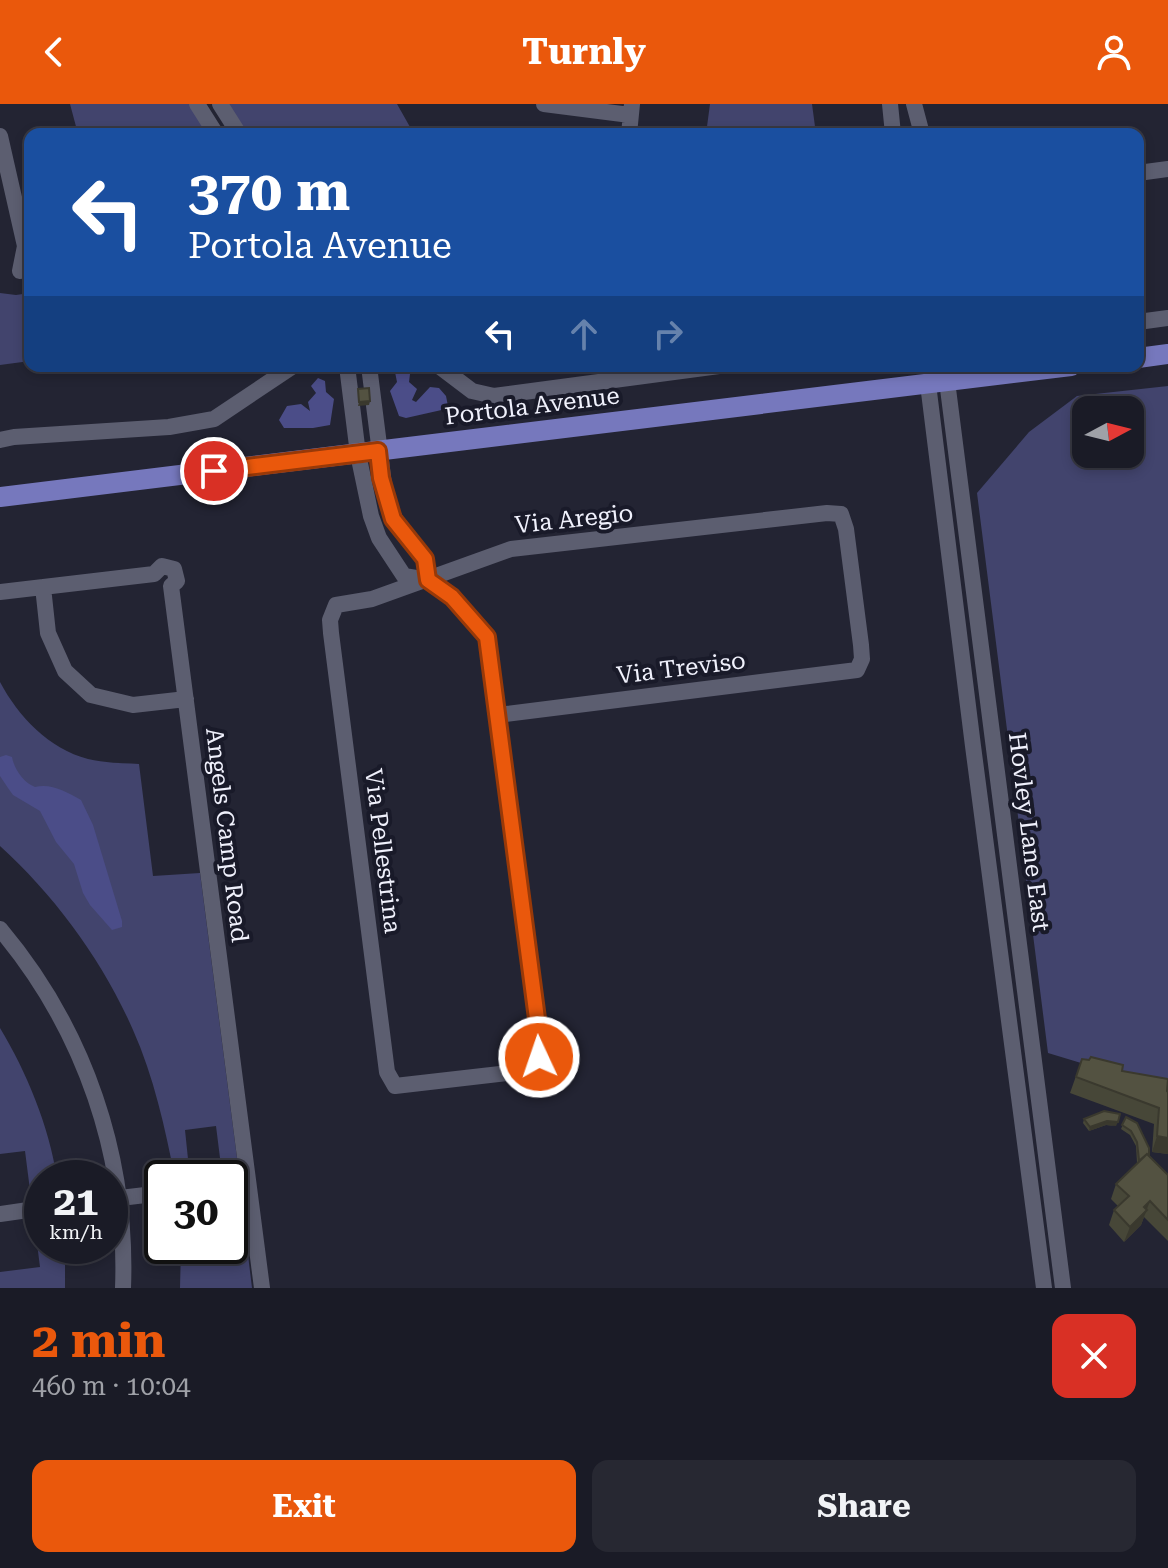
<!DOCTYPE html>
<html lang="en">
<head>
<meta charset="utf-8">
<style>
	:root { --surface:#1a1b26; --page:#272832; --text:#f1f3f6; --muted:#9fa1a7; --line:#383943; --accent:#ea580c }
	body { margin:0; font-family:"Roboto Serif",serif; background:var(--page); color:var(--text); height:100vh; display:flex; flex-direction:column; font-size:30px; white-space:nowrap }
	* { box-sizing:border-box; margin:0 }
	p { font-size:26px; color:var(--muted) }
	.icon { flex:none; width:44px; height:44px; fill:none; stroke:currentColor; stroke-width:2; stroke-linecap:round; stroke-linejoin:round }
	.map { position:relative; height:1184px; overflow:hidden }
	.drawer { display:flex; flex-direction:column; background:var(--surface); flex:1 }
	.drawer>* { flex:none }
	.hud { position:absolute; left:24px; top:24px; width:1120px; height:244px; border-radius:16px; box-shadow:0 4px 12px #0003,0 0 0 2px var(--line); background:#1a4fa0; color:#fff; overflow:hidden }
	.needle { width:52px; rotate:83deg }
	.buttons { position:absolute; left:1072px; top:292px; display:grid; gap:16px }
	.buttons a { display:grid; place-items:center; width:72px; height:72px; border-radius:16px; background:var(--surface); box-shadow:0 4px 12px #0003,0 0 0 2px var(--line); font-size:40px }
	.speed { position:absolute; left:24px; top:1056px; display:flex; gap:16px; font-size:40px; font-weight:700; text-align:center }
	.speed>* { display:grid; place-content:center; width:104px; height:104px; border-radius:50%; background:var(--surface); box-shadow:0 4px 12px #0003,0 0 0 2px var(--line); line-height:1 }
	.speed small { font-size:20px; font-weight:400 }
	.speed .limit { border:4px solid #111; border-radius:12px; background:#fff; color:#111 }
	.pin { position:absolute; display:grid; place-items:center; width:68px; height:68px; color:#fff; margin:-34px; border:4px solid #fff; border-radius:50%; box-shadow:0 2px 8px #0007 }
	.me { position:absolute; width:88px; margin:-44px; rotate:357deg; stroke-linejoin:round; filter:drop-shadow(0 0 6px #0008) }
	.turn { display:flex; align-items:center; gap:28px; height:168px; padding:0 32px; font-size:36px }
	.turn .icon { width:104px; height:104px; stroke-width:2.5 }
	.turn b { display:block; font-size:56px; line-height:68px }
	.lanes { display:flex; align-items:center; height:76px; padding:0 32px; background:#0003; justify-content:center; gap:40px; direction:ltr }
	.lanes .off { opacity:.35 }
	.round { display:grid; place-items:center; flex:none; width:84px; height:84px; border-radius:16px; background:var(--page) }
	.head { display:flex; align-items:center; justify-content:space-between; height:136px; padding:0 32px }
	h1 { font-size:48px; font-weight:700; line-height:60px; color:var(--accent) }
	.cta { display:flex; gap:16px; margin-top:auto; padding:16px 32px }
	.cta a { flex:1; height:92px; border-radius:16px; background:var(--accent); color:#fff; font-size:32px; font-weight:700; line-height:92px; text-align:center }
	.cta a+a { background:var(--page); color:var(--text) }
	header { display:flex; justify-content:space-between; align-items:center; height:104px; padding:0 32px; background:var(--accent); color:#fff; font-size:36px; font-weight:700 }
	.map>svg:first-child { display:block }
	.green { fill:#42446d; fill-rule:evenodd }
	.water { fill:#4b4d88 }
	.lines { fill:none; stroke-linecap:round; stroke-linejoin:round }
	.minor { stroke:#5c5e70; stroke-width:16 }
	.major { stroke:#7678bd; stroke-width:20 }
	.wall { fill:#474738 }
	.shaded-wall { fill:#3a392e }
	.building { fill:#535241; stroke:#3a392e; stroke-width:2 }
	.route-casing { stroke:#983908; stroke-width:20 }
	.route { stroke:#ea580c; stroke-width:14 }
	.labels { text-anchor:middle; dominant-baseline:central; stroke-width:8; stroke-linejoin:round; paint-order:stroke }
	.street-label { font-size:24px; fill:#f0f1fc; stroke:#191a29 }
</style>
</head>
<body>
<header><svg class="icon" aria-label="back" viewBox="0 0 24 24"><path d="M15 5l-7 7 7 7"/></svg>Turnly<svg class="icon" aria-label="person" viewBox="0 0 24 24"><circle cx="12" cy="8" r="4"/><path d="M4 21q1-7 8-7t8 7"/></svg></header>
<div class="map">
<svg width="1168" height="1184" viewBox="0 0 1168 1184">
	<rect width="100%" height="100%" fill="#232433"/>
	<path class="green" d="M70,0H190L209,30H78Z
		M227,0H397L414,30H246Z
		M710,0H812L816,30H706Z
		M0,189L16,191L30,189V257L0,261Z
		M1168,282V984L1167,985L1048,949L977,389L1029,328L1077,292ZM1086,306H1130V350H1086Z
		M0,578C18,612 49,645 88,655C104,659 122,659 139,660L153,772L200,769L237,1054C237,1064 231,1068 222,1070L216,1022L185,1026L190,1074H175C165,1024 154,973 133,926C103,857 55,792 0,742Z
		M0,924C27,969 49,1022 57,1074H42V1093L31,1094L25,1047L0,1050Z
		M230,1091L238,1094L242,1101L252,1184H180L181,1142H230Z
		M42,1115V1142H65V1184H0V1168L40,1163L34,1116Z"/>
	<path class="water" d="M405,264L410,270L409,278L417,285L412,296L416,298L430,283L439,284L446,292L448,302L446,305L406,314L399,312L390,287L397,278L395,268Z
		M318,274L325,277L326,288L334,295L330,321L313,324H284L279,316L287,302L301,300L310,307L308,298L316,289L311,282Z
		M6,651L12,653C14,665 24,679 35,683C51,679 67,688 81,696L93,721L122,817V823L112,826L90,801L83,789L74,760L56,738L40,707L13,691L8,684L0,672V653Z"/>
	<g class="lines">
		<path class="minor" d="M197,0L216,30
			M220,0L239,30
			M544,0L630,11
			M890,0L893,30
			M914,0L922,30
			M629,30L632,0
			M0,32L25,142L20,167
			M1138,69L1168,65
			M1138,218L1168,214
			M347,262L358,350L371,412L379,434L404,472L428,476L452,493L487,533L539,930C539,954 540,960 516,968L395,982L387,968L331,529L330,516L336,501L372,495L511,445L827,409L841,410L846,425L861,541L862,555L857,566L498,611
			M369,262L386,396L401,427L425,455L428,476
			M439,262L472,287L494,292L719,262
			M947,277L1063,1184
			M928,280L973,642L1044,1184
			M0,336L14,333L169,323L214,315L293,262
			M43,483L48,529L65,567L91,591L133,601L186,595
			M0,488L154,470L162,462L174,465L177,477L171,482L262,1184
			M0,825C85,926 128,1053 123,1184
			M230,1081L247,1079
			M112,1095L162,1089
			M0,1110L42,1104"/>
		<path class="major" d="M1138,254L1168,250
			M0,393L1071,262"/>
	</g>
	<path class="wall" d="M1082,955L1122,967L1168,988V1050L1152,1048L1154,1020L1070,989Z
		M1126,1013L1149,1051L1168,1071V1137L1144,1113L1141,1121L1124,1138L1109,1121L1114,1106L1118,1102L1111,1095L1116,1080L1137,1059L1136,1042L1130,1031L1121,1025Z
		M1084,1015L1116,1022L1106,1021L1089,1027L1083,1019Z"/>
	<path class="shaded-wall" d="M370,297L369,301L358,302L359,298Z
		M1107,1017L1118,1018L1116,1022L1106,1021L1089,1027L1090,1023Z
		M1157,1032L1168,1034V1050L1152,1048Z
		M1150,1097L1141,1121L1124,1138L1130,1123L1144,1103Z"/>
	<path class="building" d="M369,284L370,297L359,298L358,285Z
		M1091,953L1123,961L1122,967L1168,975L1167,987L1168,988V1034L1157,1032L1159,1004L1076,973L1082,955L1089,956Z
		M1104,1007L1120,1010L1118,1018L1107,1017L1090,1023L1084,1015Z
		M1126,1013L1137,1019L1149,1044V1051L1147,1050L1140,1056H1139L1137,1038L1131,1027L1122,1021Z
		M1147,1050L1168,1071V1116L1150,1097L1144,1103L1147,1106L1130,1123L1114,1106L1129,1092L1116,1080Z"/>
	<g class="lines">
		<g class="route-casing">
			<path id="route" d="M214,367L378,347L381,374L393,415L425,455L428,476L452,493L487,533L539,930V953"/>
		</g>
		<use href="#route" class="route"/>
	</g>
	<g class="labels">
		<g class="street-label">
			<text transform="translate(532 302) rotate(-7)">Portola Avenue</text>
			<text transform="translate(574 415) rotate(-6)">Via Aregio</text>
			<text transform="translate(681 564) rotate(-7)">Via Treviso</text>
			<text transform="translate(1029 728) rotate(83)">Hovley Lane East</text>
			<text transform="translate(227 731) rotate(83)">Angels Camp Road</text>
			<text transform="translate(383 747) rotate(83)">Via Pellestrina</text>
		</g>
	</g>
</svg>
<div class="buttons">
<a><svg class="needle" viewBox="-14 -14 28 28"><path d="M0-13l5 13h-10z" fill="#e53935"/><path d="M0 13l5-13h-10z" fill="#9fa1a7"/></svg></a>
</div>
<div class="speed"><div>21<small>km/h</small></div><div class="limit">30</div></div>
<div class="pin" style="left:214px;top:367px;background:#d93025"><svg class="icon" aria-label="arrive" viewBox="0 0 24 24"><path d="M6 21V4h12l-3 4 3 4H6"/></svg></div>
<svg class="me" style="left:539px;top:953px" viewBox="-20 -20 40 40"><circle r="17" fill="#ea580c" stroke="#fff" stroke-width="3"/><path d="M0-11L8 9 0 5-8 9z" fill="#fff"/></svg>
<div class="hud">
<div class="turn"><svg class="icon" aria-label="left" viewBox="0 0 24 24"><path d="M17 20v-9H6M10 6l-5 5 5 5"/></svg><div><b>370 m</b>Portola Avenue</div></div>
<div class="lanes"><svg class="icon" aria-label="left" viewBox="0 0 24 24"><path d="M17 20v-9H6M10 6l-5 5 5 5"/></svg><svg class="icon off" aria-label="ahead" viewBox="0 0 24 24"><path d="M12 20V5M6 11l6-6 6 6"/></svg><svg class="icon off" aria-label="right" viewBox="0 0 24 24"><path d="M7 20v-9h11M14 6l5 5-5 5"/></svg></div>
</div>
</div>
<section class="drawer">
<div class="head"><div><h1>2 min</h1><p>460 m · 10:04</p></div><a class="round" style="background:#d93025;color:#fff"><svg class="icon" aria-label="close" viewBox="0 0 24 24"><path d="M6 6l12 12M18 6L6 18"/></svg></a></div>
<div class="cta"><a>Exit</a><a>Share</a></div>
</section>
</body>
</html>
